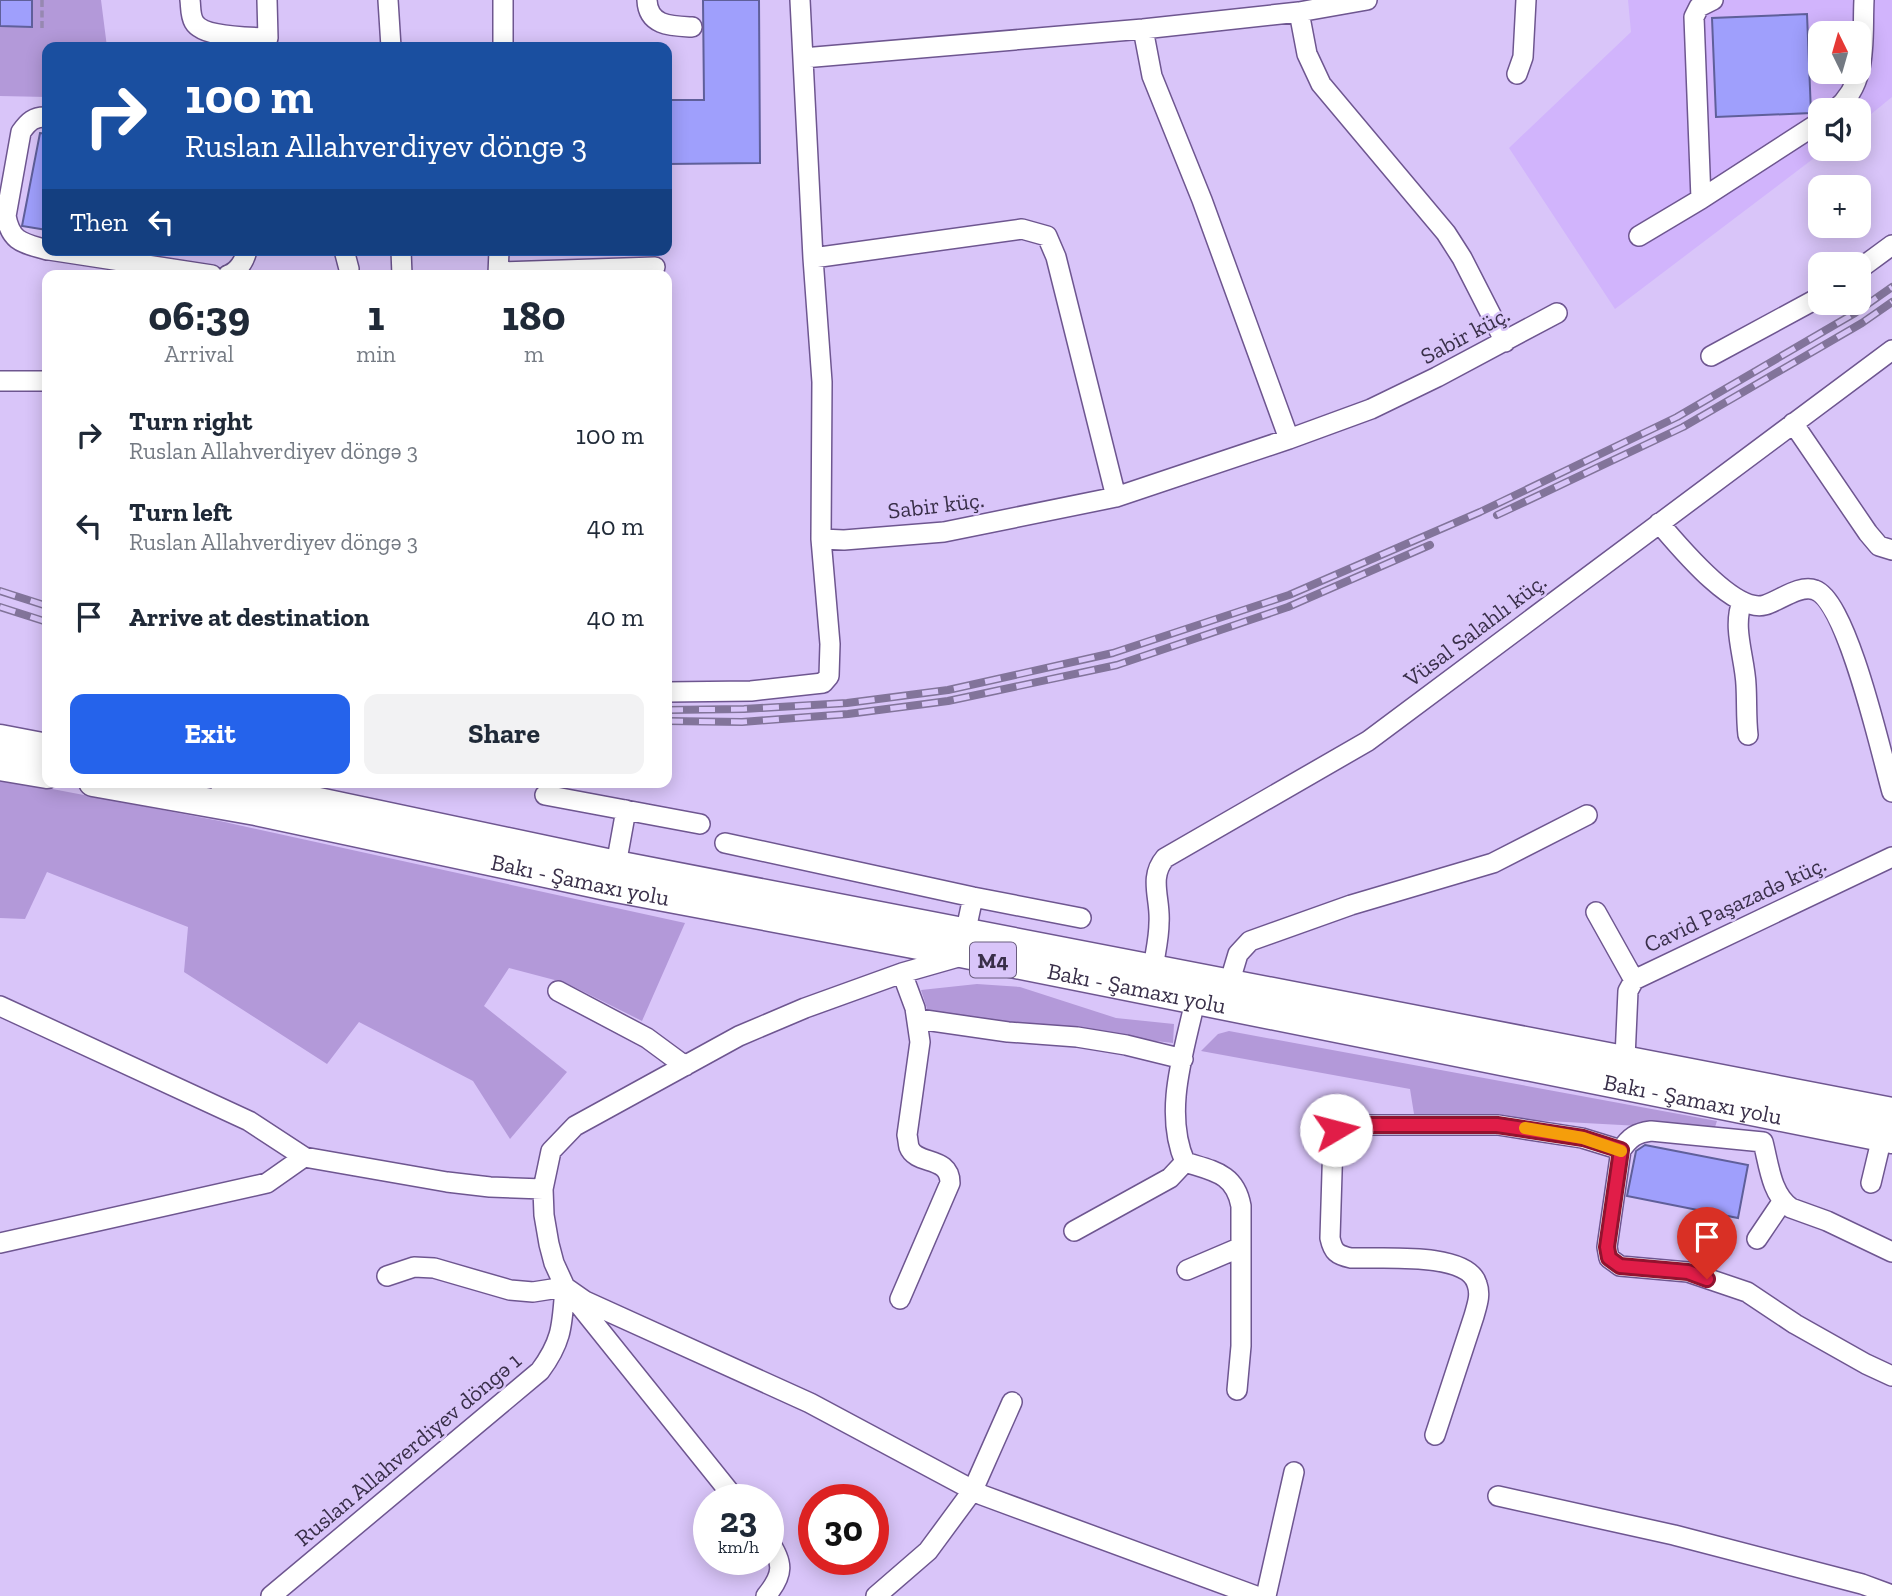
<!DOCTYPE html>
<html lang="en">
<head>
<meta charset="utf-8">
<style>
	:root { --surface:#fff; --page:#f2f2f3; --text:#1f2937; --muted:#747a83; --accent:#2563eb }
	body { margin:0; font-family:"Zilla Slab",serif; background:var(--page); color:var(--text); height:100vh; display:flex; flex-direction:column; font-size:26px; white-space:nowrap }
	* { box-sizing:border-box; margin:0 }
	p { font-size:23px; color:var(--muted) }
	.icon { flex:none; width:38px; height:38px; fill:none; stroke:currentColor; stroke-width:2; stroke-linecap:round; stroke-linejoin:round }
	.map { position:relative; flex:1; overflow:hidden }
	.side { position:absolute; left:42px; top:270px; width:630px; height:518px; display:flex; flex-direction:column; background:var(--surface); border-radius:14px; box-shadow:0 4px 18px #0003 }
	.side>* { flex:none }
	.guide { position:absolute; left:42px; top:42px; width:630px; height:214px; border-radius:14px; box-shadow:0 4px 18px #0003; background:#1a4fa0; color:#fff; overflow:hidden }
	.needle { width:46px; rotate:355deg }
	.tools { position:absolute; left:1808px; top:21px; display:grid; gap:14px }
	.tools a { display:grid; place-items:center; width:63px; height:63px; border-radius:14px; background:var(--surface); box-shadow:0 4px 18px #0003; font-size:35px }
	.speed { position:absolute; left:693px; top:1484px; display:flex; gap:14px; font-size:35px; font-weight:700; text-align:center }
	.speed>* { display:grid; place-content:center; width:91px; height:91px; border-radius:50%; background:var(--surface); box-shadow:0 4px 18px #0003; line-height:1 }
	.speed small { font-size:18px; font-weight:400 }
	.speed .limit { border:10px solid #d22; background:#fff; color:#111 }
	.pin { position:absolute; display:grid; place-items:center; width:60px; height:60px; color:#fff; margin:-72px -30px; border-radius:50% 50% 50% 0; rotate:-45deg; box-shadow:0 0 7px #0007 }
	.pin .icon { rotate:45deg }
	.me { position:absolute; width:77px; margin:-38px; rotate:82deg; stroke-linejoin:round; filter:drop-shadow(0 0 5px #0008) }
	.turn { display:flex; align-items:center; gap:24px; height:147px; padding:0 28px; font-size:32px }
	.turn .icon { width:91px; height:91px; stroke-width:2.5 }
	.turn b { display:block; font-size:49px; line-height:60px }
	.then { display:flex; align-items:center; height:66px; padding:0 28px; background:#0003; gap:14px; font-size:26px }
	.eta { display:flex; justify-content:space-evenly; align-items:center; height:119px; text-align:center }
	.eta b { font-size:42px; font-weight:700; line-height:49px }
	.cta { display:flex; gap:14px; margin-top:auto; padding:14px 28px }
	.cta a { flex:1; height:80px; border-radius:14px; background:var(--accent); color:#fff; font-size:28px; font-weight:700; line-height:80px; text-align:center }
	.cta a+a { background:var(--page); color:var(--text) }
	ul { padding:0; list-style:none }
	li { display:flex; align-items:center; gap:21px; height:91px; padding:0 28px }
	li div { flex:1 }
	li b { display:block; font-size:26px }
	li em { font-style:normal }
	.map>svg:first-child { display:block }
	.built { fill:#d1b4fc; fill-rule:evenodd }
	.green { fill:#b399d9 }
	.building { fill:#9f9ffc; stroke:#5f5f9a; stroke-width:2 }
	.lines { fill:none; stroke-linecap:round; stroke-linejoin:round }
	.minor-casing { stroke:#6e5690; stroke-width:22 }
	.highway-casing { stroke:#6e5690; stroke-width:31 }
	.path { stroke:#9788b1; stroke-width:3.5; stroke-dasharray:7 3.5; stroke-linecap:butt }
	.minor { stroke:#fff; stroke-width:19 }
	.highway { stroke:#fff; stroke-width:28 }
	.rail-casing { stroke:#82749a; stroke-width:8 }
	.rail { stroke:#d9c5f9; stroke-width:5; stroke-dasharray:16; stroke-linecap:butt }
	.route-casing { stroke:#92132f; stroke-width:18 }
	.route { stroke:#e11d48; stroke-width:12 }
	.slow { stroke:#f59e0b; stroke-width:12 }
	.labels { text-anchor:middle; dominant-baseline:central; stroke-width:5; stroke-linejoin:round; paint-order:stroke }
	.shield { fill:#d9c5f9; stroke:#695c7e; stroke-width:2 }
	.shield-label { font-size:21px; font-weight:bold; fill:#392f49 }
	.street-label { font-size:23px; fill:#392f49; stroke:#d9c5f9 }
</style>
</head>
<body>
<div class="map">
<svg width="1892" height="1596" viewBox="0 0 1892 1596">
	<rect width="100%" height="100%" fill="#d9c5f9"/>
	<path class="built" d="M1628,0H1892V97L1859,124L1858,110H1820V149H1826L1615,309L1509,148L1631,32ZM1820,33H1858V72H1820Z"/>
	<path class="green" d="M0,0H101L107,47H47V97L0,96Z
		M0,779L220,821L685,923L642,1021L566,983L509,968L484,1006L567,1072L510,1139L473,1081L359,1022L327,1064L184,972L188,927L47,872L25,919L0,918Z
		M977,984L1020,987L1116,1018L1174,1024L1173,1043L929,1015L921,990Z
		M1229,1031L1717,1121L1714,1130L1414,1114L1410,1089L1201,1051L1218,1034Z"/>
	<path class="building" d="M0,0H32V27L0,26Z
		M703,0H759L760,163L667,164V100H704Z
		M1807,14L1811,113L1716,117L1712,18Z
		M40,133L47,134V230L22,226Z
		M1645,1145L1748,1165L1738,1218L1627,1196L1636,1151Z"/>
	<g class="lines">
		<g class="minor-casing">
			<path id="minor" d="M190,0C191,7 190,15 194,22C203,38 250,37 268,38L267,0
				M388,0L391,47
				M647,0C648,26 671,26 692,27
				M800,0L813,258L822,382L821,539L844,540L944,532L1116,497L1289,439L1371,409L1437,377L1557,313
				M1299,12L1307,54L1321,84L1446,233L1462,258L1505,342
				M1143,29L1152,76L1202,200L1289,439
				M503,47V0
				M803,58L1143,29L1299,12L1367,0
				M1517,74L1523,57L1526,0
				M1835,110C1869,83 1862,39 1864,0
				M47,117C34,116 28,122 21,132L6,216C11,243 24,243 47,250
				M1701,199L1694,17L1699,7L1713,0
				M1639,236L1701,199L1820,122
				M49,250L212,275
				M344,250L349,269
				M401,250L402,275
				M813,258L1022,229L1047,236L1056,257L1116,497
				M1858,270L1892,245
				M498,272L655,267
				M228,275C238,272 245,260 247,250
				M498,275L499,250
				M1711,356L1820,297
				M0,381H47
				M1793,423L1868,533L1879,546L1892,550
				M1659,523C1678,545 1734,614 1765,605C1779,601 1800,584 1815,590C1848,602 1882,757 1892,792
				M1742,602C1732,628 1745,658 1746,685C1747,702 1746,718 1748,735
				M667,692L751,691L823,683L829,676L830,644L821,539
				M545,795L700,824
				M725,843L973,897L1081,918
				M616,865L626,810
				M1596,912L1634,980
				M1153,969C1155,954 1159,938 1159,923C1161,899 1148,878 1165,858L1368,741L1892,350
				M1229,984L1238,954L1250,941L1351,905L1493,863L1587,815
				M558,991L647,1038L685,1066
				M0,1006L249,1121L304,1157L447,1182L490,1187L543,1189
				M918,1019L1008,1032L1077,1037L1126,1045L1183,1059
				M1625,1058L1628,991L1634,980L1892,857
				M1763,1142L1651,1131C1636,1133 1630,1137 1621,1150L1607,1247L1609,1258L1620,1266L1688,1272L1747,1292L1795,1324L1866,1364L1892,1376
				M1763,1142C1769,1165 1771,1194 1791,1208L1827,1221L1892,1252
				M1185,1162C1213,1171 1235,1173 1241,1206V1346L1237,1390
				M1871,1183L1882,1137
				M1074,1231L1170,1178L1185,1162C1163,1112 1184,1052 1195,1001
				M1757,1239L1782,1202
				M0,1243L267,1183L304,1157
				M1187,1270L1241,1247
				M387,1276L414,1267L434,1268L510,1290L533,1292L565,1287L585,1301L810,1403L982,1495L1256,1596
				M900,1299L950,1183C950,1155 916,1166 909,1147C908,1143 908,1139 907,1135L920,1042L915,1008L902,973
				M1435,1435L1474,1316C1477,1305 1481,1295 1477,1284C1468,1251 1379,1259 1351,1258C1337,1255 1333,1252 1330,1238L1333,1140L1336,1130L1347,1125H1498L1582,1138L1621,1150
				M1498,1496L1674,1535L1862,1584L1892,1595
				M736,1500L565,1287L554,1263L549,1244L544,1215L543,1189L551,1151L575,1126L739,1036L805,1008L902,973L958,957L961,953L973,897
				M271,1596L540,1371C563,1340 562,1324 565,1287
				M766,1596C784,1574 784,1563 768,1540
				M876,1596L928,1551L973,1490L1012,1402
				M1266,1596L1294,1472"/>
		</g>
		<g class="highway-casing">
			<g id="highway">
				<path d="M0,739L47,748"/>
				<path d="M0,766L47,774"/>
				<path id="s1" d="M93,782L256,811L611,887L961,953L1892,1139"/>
				<path d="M224,782L616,865L1892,1112"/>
			</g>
		</g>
		<path class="path" d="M42,0V29"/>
		<use href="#minor" class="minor"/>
		<use href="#highway" class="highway"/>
		<g class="rail-casing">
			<path id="rail" d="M1497,515L1683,427L1862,323L1892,302
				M0,591L47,606
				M0,607L47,622
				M667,710L744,709L847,703L948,690L1113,653L1289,595L1480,512L1677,417L1855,313L1892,287
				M667,721L742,722L848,714L948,701L1117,665L1288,607L1430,545"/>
		</g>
		<use href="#rail" class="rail"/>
	</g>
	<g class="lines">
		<g class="route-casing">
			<path id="route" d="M1336,1130L1347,1125H1497L1583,1138L1621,1150L1607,1247L1609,1258L1620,1266L1688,1272L1707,1279"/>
		</g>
		<use href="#route" class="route"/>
		<path class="slow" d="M1525,1128L1583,1138L1621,1151"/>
	</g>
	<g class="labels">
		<rect class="shield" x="970" y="942.5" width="46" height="35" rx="5"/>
		<g class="shield-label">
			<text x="993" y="960">M4</text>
		</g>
		<g class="street-label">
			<text transform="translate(1465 335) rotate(-28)">Sabir küç.</text>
			<text transform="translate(936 505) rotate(-7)">Sabir küç.</text>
			<text transform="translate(1475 630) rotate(-37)">Vüsal Salahlı küç.</text>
			<text stroke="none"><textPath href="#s1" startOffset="497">Bakı - Şamaxı yolu</textPath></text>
			<text transform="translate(1735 904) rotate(-25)">Cavid Paşazadə küç.</text>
			<text stroke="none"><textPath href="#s1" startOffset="1064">Bakı - Şamaxı yolu</textPath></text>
			<text stroke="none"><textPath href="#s1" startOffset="1631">Bakı - Şamaxı yolu</textPath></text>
			<text transform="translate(408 1449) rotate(-40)">Ruslan Allahverdiyev döngə 1</text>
		</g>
	</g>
</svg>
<div class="tools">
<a><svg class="needle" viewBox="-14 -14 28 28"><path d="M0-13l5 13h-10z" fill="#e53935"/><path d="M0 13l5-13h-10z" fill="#747a83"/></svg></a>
<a><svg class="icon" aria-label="sound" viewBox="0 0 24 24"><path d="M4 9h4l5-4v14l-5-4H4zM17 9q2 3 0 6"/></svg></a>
<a>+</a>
<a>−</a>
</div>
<div class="speed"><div>23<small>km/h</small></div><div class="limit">30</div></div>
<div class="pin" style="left:1707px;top:1279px;background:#d93025"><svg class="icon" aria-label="arrive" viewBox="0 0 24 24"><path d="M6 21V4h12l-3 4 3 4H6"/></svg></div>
<svg class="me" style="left:1336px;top:1130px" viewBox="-20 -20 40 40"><circle r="19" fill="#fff"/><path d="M0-13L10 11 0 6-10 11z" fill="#e11d48"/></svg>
<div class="guide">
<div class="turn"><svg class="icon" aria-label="right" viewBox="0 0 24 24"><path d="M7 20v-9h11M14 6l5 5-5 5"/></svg><div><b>100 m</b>Ruslan Allahverdiyev döngə 3</div></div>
<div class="then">Then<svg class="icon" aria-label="left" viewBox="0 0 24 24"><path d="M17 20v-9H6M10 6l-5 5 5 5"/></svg></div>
</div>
<section class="side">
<div class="eta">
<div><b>06:39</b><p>Arrival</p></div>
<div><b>1</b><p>min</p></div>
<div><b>180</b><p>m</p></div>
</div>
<ul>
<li><svg class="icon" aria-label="right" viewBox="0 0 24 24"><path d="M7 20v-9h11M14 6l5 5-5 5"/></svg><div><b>Turn right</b><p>Ruslan Allahverdiyev döngə 3</p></div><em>100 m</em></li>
<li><svg class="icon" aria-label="left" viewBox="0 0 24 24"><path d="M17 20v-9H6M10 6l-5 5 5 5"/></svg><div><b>Turn left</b><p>Ruslan Allahverdiyev döngə 3</p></div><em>40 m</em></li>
<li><svg class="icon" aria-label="arrive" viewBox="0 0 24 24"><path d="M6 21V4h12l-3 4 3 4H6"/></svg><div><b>Arrive at destination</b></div><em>40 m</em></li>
</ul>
<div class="cta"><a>Exit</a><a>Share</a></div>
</section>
</div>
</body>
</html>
